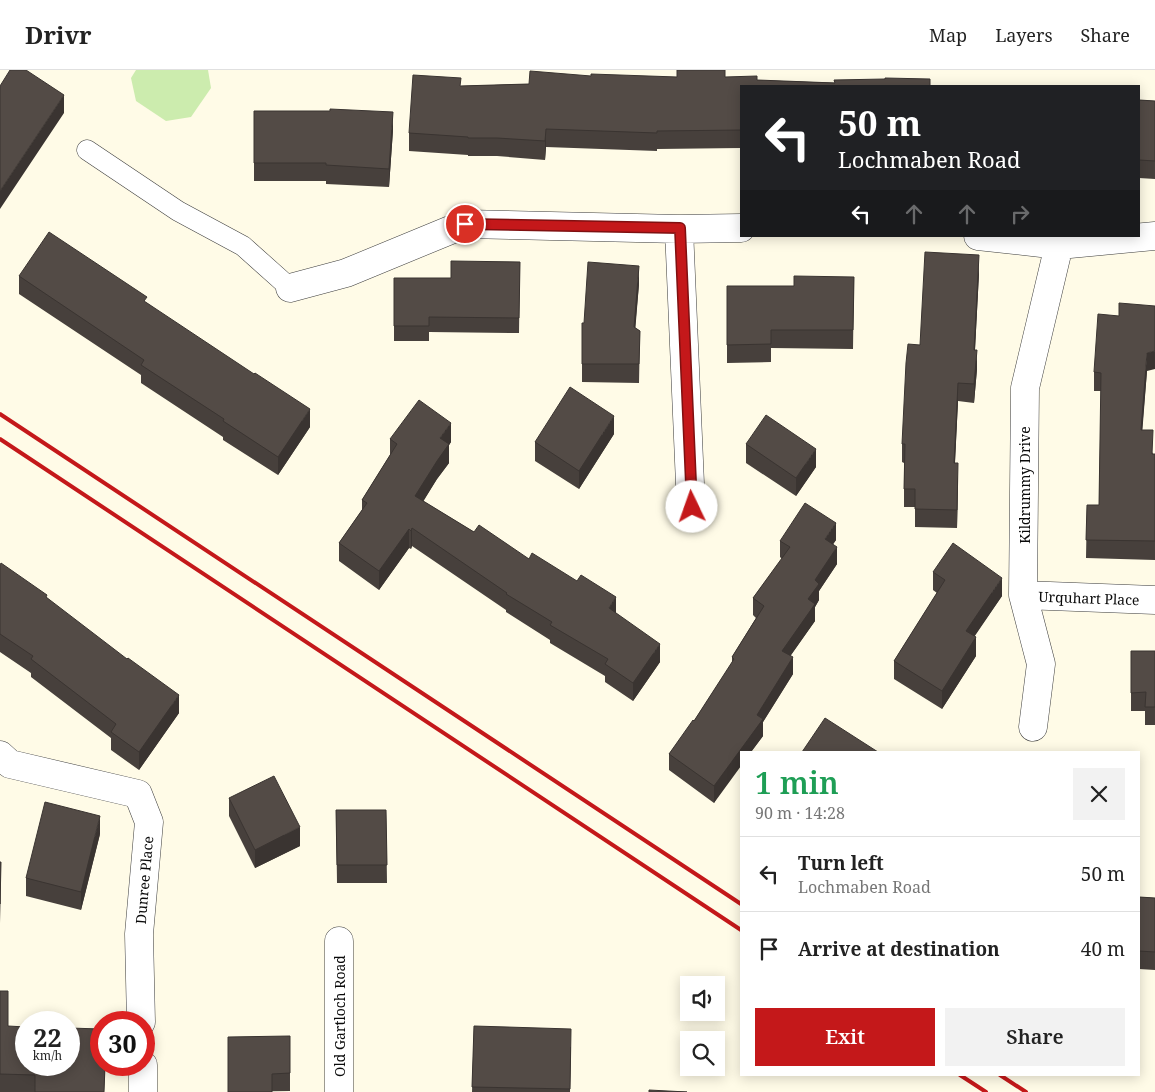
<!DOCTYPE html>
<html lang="en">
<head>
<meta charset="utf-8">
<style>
	:root { --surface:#fff; --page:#f2f2f2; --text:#222; --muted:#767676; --line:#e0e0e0; --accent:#c4181a }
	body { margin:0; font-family:"Noto Serif",serif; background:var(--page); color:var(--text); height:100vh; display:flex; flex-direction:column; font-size:19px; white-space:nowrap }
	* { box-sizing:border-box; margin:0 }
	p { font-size:16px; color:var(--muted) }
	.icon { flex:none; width:28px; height:28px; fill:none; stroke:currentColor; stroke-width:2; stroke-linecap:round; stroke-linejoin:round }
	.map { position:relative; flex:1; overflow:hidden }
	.side { position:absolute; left:740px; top:681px; width:400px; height:325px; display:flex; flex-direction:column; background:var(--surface); border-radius:0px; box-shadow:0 2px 12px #0003 }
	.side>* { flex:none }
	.top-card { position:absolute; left:740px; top:15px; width:400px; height:152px; border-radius:0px; box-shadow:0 2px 12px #0003; background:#202124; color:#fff; overflow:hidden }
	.fabs { position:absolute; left:680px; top:906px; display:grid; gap:10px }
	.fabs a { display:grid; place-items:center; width:45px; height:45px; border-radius:0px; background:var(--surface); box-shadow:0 2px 12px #0003; font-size:25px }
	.speed { position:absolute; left:15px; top:941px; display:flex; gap:10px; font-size:25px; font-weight:700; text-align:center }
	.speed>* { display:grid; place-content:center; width:65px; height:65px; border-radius:50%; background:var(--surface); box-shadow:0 2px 12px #0003; line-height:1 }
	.speed small { font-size:12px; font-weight:400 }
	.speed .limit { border:8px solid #d22; background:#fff; color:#111 }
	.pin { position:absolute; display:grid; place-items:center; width:42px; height:42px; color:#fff; margin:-21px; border:2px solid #fff; border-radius:50%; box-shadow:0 1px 5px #0007 }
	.me { position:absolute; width:55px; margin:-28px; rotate:357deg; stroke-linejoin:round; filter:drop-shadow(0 0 4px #0008) }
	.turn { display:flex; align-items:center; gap:18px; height:105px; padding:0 15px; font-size:22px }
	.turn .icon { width:65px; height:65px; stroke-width:2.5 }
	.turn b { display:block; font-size:35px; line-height:42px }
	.lanes { display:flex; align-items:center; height:48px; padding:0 15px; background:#0003; justify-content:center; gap:25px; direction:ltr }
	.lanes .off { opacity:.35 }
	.round { display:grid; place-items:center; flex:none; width:52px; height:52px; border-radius:0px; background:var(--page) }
	.head { display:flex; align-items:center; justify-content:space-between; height:85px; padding:0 15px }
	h1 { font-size:30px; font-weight:600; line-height:38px; color:#1e9e55 }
	.action { display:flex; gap:10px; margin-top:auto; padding:10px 15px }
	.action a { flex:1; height:58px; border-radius:0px; background:var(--accent); color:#fff; font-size:20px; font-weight:600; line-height:58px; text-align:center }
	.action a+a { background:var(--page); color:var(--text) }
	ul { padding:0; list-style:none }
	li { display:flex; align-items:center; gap:15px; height:75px; padding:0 15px; border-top:1px solid var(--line) }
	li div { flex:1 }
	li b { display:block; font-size:19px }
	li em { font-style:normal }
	header { display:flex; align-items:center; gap:30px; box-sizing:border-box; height:70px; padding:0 25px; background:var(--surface); border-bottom:1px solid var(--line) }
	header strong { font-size:24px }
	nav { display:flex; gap:28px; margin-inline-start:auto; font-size:18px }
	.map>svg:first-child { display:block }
	.green { fill:#ccecae }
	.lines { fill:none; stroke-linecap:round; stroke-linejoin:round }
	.lane-casing { stroke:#3d3d3d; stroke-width:21 }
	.street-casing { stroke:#3d3d3d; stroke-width:29 }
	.lane { stroke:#fff; stroke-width:20 }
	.street { stroke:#fff; stroke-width:28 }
	.rail { stroke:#c4181a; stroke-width:4 }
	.wall { fill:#47403c }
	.shaded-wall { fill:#3a3431 }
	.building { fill:#534b46; stroke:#3a3431 }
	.route-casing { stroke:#7f1011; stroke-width:12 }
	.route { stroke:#c4181a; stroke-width:9 }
	.labels { text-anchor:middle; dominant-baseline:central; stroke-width:5; stroke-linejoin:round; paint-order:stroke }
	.street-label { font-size:14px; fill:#0a0a0a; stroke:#fff }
</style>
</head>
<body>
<header>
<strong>Drivr</strong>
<nav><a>Map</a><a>Layers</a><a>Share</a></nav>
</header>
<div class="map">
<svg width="1155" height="1022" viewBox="0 0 1155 1022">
	<rect width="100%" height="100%" fill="#fffbe7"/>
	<path class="green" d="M136,0H208L211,18L191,47L166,51L136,31L131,8Z"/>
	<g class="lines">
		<g class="lane-casing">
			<path id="lane" d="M87,80L178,141L243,176L290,218"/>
		</g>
		<g class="street-casing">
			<path id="street" d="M679,159L691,437
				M978,166L1059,175L1155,166
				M290,218L346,203L465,154L679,159L741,158
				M1023,525L1155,530
				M1033,657L1041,594L1023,525L1025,318L1059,175
				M0,685L10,694L138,724L149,752L139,864L141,952
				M339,871V1022
				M143,995V1022"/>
		</g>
		<use href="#lane" class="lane"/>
		<use href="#street" class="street"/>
		<path class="rail" d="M0,344L741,834
			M0,369L741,860
			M960,1005L986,1022
			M1000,1005L1026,1022"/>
	</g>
	<path class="wall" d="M591,6L677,7H725L757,10L930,16H741V78L657,79V81L546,77L545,90L497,86H468V85L409,81V63L461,16L529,14Z
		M1139,30L1155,31V109L1139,108Z
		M254,41L393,60L389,117L326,114V111H254Z
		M520,192L519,263L429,262V271H394V208H451Z
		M979,203L975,280L977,299L974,333L958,331L955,393L958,411L957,458L915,457V437H904V393L902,392V374L920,275Z
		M19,206L147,233L310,357L278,405L223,370V367L141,313V305L19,224Z
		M854,207L853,279L771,278V292L727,293V216H794Z
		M639,214L635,258L640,261L639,313L582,312V253H584Z
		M1147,301L1142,360L1153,384H1155V490L1086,488L1087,435H1099L1101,321H1094V302Z
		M614,364L579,419L535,391V372Z
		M390,369L451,372L449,375V393L437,409L423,431L474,462L529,489L616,543L660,592L633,631L605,612V606L550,573V570L506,542V540L412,476L411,479L409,478L379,520L339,491V473L362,440V430L390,385Z
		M746,374L816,397L796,426L746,393Z
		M836,470L833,474L837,494L819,521V530L815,537V551L790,586L793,604L763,652V666L751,682H741L714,733L669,700V684L694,651L732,593V587L756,548L753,545V528L782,489L780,487V471Z
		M0,495L47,528L179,643L139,700L111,680V668L31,607V603L0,582Z
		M933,502L1002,526L974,566L976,586L942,639L894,609V591L937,523L933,520Z
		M1131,581H1155V655H1145V641H1131Z
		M229,728L300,776L255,798L229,746Z
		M336,740H386L387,813H337Z
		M100,764L81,840L26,826V808Z
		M1139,827L1155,828V900L1139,899Z
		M0,921L8,956L101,995H105L104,1022H0Z
		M474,956L571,977L570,1022H472Z
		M290,966V1021L228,1022Z"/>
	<path class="shaded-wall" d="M64,25V43L0,139V121Z
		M393,42V60L389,117V99Z
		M546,59V77L545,90V71Z
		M979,185V203L974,298V280Z
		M639,196V214L634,275V257Z
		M977,280V299L974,333V314Z
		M1155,281V299L1147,301L1141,378V360L1147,283Z
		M958,313V331L954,411V393Z
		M310,339V357L278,405V387Z
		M614,346V364L579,419V401Z
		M451,353V372L449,375V393L437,409L415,445V426L437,391L440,368Z
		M816,379V397L796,426V408Z
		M958,393V411L957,458V440Z
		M836,453V470L825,486V469Z
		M412,458V476L411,479V461Z
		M409,459V478L379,520V501Z
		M837,477V494L819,521V530L815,537V551L782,598V581L808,529L815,510Z
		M1002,508V526L966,579V561Z
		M616,527V545L609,538Z
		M976,567V586L942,639V621Z
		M660,574V592L633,631V613Z
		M793,587V604L763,652V666L751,682H741V696L714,733V716L757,645Z
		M179,625V643L139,700V682Z
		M100,746V764L81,840V822Z
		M300,757V776L255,798V780Z
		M1,792V811L0,853V834Z"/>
	<path class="building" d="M10,0H26L64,25L0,121V16Z
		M677,0H725V7L757,6V10L835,13L834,10L885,9V8L930,9V16H741V60L657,61V63L546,59L545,71L497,68H468V67L409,63L413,5L461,8L460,16L529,14L530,1L591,6V4L677,7Z
		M1139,30L1155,31V91L1139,90Z
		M330,39L393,42L389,99L326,95V93H254V41H330Z
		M49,162L147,227L144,231L254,304L255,303L310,339L278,387L223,351L224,349L141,295L144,290L19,206Z
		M925,182L979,185L974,280H977L974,314L958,313L954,393H958L957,440L915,439V419H904L905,374H902L906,293L908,274L920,275Z
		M451,191L520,192L519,248L429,247V256H394V208H451Z
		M588,192L639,196L634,257L640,261L639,294H582V253H584Z
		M794,206L854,207L853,260H771V274L727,275V216H794Z
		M1119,233L1155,236V281L1147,283L1141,360H1153L1152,384H1155V471L1086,470L1087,435H1099L1101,303L1094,302L1098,244L1119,246Z
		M570,317L614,346L579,401L535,372Z
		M419,330L451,353L440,368L449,374L437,391L415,426L474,462L479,455L529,489L532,483L577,511L581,505L616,527L609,538L660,574L633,613L605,594L608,589L550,555L552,552L506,524L507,523L412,458L411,461L409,459L379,501L339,473L367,433L362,430L397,374L390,369Z
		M766,345L816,379L796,408L746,374Z
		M805,433L836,453L825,469L837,477L815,510L819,514L808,529L815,534L782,581L793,587L757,645L763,649L714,716L669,684L693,650L694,651L734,589L732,587L764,536L753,528L790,477L780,471Z
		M953,473L1002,508L966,561L976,567L942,621L894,591L945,510L933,502Z
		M1,493L47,525L46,527L127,589L128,588L179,625L139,682L111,662L116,654L31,589L33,586L0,564V495Z
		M1131,581H1155V637H1145L1146,622L1131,623Z
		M825,648L878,682H802Z
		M274,706L300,757L255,780L229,728Z
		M45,732L100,746L81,822L26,808Z
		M336,740H386L387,795H337Z
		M0,792H1L0,834Z
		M1139,827L1155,828V882L1139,881Z
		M0,921H8V956L26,957V995H69V958L101,959V995H105L104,1022H35V1005L0,1004Z
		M474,956L571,959L570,1019L472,1017Z
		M290,966V1003L272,1004V1022H228V967Z
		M649,1020L687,1022H649Z"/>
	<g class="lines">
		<g class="route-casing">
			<path id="route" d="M465,154L680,158L692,437"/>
		</g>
		<use href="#route" class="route"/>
	</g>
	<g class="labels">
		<g class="street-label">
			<text transform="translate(1024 415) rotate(-90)">Kildrummy Drive</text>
			<text transform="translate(1089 528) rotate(2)">Urquhart Place</text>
			<text transform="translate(144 810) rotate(-85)">Dunree Place</text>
			<text transform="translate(339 946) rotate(-90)">Old Gartloch Road</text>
		</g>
	</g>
</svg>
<div class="fabs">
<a><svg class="icon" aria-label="sound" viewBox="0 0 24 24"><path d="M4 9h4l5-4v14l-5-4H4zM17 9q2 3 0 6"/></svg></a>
<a><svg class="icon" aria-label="search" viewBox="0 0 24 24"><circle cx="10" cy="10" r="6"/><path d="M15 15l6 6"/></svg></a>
</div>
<div class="speed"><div>22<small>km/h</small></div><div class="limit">30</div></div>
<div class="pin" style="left:465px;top:154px;background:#d93025"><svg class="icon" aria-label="arrive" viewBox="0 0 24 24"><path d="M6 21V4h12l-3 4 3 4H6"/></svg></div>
<svg class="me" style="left:692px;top:437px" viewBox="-20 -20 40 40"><circle r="19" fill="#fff"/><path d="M0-13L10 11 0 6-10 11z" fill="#c4181a"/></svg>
<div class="top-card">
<div class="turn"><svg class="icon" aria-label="left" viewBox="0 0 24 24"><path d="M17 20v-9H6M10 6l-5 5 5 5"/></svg><div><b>50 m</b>Lochmaben Road</div></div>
<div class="lanes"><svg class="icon" aria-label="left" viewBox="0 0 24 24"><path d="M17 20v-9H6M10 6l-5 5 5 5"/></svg><svg class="icon off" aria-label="ahead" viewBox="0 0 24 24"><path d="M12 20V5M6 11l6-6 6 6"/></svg><svg class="icon off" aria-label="ahead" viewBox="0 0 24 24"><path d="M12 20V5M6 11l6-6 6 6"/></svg><svg class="icon off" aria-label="right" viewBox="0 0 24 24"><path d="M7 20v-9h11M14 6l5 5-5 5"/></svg></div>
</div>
<section class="side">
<div class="head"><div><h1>1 min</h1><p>90 m · 14:28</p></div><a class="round"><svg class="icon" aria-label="close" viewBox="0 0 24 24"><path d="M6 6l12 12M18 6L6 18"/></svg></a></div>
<ul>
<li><svg class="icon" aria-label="left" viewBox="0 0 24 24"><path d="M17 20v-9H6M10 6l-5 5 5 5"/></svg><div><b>Turn left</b><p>Lochmaben Road</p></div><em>50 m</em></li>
<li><svg class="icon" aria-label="arrive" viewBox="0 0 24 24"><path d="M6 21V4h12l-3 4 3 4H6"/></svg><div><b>Arrive at destination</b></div><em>40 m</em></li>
</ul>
<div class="action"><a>Exit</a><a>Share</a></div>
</section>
</div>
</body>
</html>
